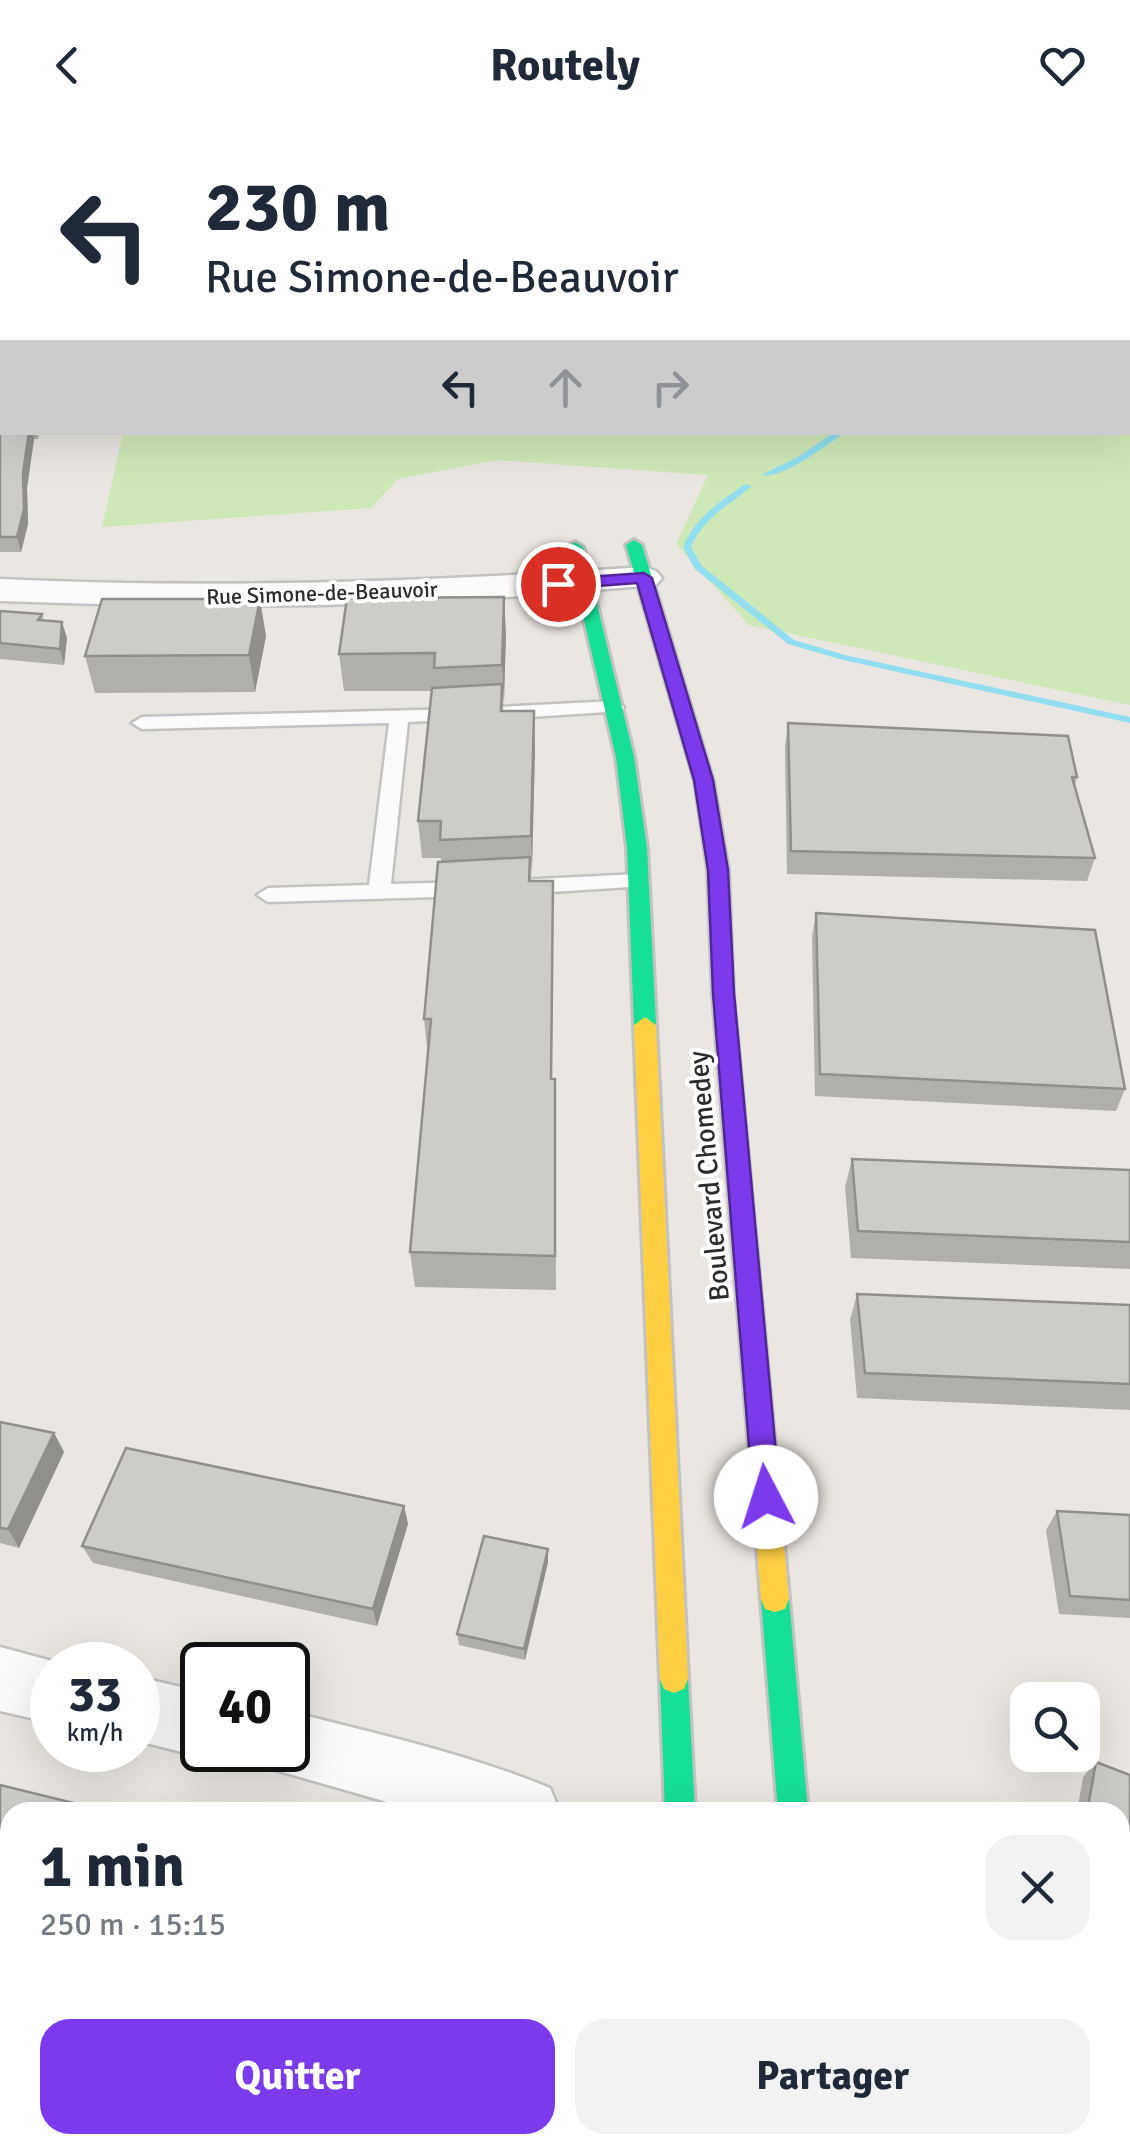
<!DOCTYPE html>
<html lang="fr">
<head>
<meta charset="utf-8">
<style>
	:root { --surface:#fff; --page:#f2f2f3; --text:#1f2937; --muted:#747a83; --accent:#7c3aed }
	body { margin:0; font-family:Signika,sans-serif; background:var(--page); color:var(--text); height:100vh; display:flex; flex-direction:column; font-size:38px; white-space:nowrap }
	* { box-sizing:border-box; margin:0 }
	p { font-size:32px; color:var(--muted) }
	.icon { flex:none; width:55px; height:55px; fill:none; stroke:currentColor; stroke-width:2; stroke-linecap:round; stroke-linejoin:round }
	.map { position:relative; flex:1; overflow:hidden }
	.sheet { position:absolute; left:0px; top:1672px; width:1130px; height:352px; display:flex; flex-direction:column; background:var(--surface); border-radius:30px 30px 0 0; box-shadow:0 10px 40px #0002 }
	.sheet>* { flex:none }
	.guide { position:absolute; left:0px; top:0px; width:1130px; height:305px; box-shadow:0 10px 40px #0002; background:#fff; color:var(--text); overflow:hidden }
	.controls { position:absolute; left:1010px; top:1552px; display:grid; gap:20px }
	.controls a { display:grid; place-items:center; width:90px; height:90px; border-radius:20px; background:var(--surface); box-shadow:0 10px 40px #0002; font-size:50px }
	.speed { position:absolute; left:30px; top:1512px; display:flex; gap:20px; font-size:50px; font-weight:700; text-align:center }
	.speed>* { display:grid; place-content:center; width:130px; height:130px; border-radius:50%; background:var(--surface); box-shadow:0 10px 40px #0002; line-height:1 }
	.speed small { font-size:25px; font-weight:400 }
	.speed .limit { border:5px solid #111; border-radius:15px; background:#fff; color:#111 }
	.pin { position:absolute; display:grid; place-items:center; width:85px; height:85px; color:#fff; margin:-42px; border:5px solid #fff; border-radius:50%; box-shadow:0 2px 10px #0007 }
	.me { position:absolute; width:110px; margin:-55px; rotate:355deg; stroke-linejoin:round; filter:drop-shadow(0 0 8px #0008) }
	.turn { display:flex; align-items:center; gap:35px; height:210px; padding:0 40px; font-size:45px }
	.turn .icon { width:130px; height:130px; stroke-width:2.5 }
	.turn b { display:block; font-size:70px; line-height:85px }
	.lanes { display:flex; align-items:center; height:95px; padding:0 40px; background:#0003; justify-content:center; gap:50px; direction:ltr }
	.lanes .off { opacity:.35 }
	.round { display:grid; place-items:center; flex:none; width:105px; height:105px; border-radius:30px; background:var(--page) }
	.head { display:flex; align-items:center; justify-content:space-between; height:170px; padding:0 40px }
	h1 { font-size:60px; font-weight:700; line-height:75px }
	.cta { display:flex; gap:20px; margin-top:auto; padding:20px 40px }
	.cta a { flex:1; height:115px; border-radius:30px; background:var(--accent); color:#fff; font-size:40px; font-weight:700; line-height:115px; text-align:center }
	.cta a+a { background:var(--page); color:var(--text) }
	header { display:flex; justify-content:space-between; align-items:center; height:130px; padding:0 40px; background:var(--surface); font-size:45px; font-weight:700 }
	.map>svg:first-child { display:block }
	.green { fill:#cee8b8 }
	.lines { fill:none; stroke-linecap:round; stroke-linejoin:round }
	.stream { fill:#90def0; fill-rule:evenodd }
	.lane-casing { stroke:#c3c2c2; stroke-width:5 }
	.street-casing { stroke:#c3c2c2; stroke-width:5 }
	.fast-casing { stroke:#c3c2c2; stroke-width:6 }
	.slow-casing { stroke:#c3c2c2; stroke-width:6 }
	.jam-casing { stroke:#c3c2c2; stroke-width:6 }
	.lane { fill:#fcfbfa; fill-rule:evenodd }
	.street { fill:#fcfbfa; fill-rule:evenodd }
	.fast { fill:#16e098; fill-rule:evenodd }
	.slow { fill:#ffcf43; fill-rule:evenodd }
	.jam { fill:#f24e42; fill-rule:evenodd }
	.wall { fill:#b1afac }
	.shaded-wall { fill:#908f8c }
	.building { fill:#ceccc8; stroke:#908f8c; stroke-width:2.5 }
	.route { fill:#7c3aed; stroke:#51269a; stroke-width:2.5 }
	.labels { text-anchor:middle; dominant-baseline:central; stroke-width:8; stroke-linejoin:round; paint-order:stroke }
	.far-street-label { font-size:22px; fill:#2c2c2c; stroke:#fff }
	.street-label { font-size:28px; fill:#2c2c2c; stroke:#fff }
</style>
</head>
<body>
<header><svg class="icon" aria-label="back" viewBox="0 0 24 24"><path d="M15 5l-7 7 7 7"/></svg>Routely<svg class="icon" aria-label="heart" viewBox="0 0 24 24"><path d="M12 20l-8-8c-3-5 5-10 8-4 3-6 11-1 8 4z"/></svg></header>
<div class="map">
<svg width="1130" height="2023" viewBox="0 0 1130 2023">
	<rect width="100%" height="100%" fill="#eae6e1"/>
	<path class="green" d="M216,0H1130V575L749,495L676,414L708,345L497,330L398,349L371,378L102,397L123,303L1128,302V2Z"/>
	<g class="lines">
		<path class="stream" d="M1128,78L1130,79V84L1128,83Z
			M1130,133V139H1128V134Z
			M835,302H845C826,316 783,349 762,345L796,328Z
			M745,354L752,356C729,375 703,388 691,417L702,436L794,510L845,525L1130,587V593L843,530L788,514L695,439L683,417C695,387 720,372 745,354Z"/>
		<g class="lane-casing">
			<path id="lane" d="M614,571L624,577L621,581L499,589L489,583L499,577Z
				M459,579L469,585L466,589L408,592L391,754L469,752L480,759L469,766L268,772L257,765L268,758L369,755L389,593L142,599L132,593L142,587Z
				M638,744L646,746L649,751L646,756L519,764L508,757L519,750Z"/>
		</g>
		<g class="street-casing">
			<path id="street" d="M644,437L656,441L662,448L656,455L483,469L322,475L161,476L0,471V449C215,459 429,452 644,437Z
				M0,1517L67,1535H52V1593L0,1581Z
				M138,1547L202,1562V1620H218L202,1627L138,1611Z
				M288,1581C376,1604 466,1623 550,1658L560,1682H422L265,1637L258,1620H288Z
				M1120,1893L1130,1897V1971L1120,1967Z"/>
		</g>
		<g class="fast-casing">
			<path id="fast" d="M634,410L642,415L713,651L728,740L733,864L723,871L713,864L708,740L695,651L626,415Z
				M575,412L583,417L634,627L647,718L656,895L645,903L634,895L627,718L616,627L567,417Z
				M775,1456L785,1459L789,1469L808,1682H778L761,1469L765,1459Z
				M674,1535L684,1539L688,1549L695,1682H665L660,1549L664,1539Z"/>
		</g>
		<g class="slow-casing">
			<path id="slow" d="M723,857L733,864L789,1469L785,1479L775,1482L765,1479L761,1469L713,864Z
				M645,887L656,895L688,1549L684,1559L674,1563L664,1559L660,1549L634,895Z
				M804,2015H838L839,2023H805Z"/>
		</g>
		<g class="jam-casing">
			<path id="jam" d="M678,2015H712V2023H678Z"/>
		</g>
		<use href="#lane" class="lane"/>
		<use href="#street" class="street"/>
		<use href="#fast" class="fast"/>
		<use href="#slow" class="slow"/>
		<use href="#jam" class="jam"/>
	</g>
	<path class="wall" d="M0,256L2,302H40L38,309H34L27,358L28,394L21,422H0Z
		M0,481L42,484L44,490L67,508L64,535L0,529Z
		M506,504L503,581L535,619L531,751H553L552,949H555L556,1160L415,1157L410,1122L428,926L424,889L441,731V728H422L418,691L432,561H344L339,524Z
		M266,506L255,562L95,563L85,526Z
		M788,593L1077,647L1075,655L1095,728L1087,751L787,744L785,616Z
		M816,783L1125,959L1116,981L815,966L812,806Z
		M852,1029L1130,1040V1139L851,1128L845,1057Z
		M857,1164L1130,1175V1280L857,1268L850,1190Z
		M0,1292L54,1303L64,1322L19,1418L0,1413Z
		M404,1376L408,1394L377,1496L93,1433L82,1416Z
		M1057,1381L1130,1385V1488L1059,1484L1046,1400Z
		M548,1432L525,1530L459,1515L457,1504Z
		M1096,1632L1130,1645V1768L1120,1764V1682H1077L1083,1647Z
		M0,1655L10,1682V1811L0,1808Z"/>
	<path class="shaded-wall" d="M2,84V101L0,103V87Z
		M29,302H33L34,309L27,358L28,394L21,422L17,407L23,343Z
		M504,467L506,504L504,573L502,535Z
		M260,469L266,506L255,562L249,525Z
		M62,492L67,508L64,535L60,519Z
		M534,581L535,619L532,744L531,706Z
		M54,1303L64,1322L19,1418L8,1399Z
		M404,1376L408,1394L377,1496L373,1479Z
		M548,1419V1432L525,1530L524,1519Z"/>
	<path class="building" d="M0,0H148L147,2H2V21L0,20Z
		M2,21V84L0,87V33Z
		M2,247V302H29L23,343L24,379L17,407H0V256Z
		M504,467L502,535L434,538L435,523L339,524L347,468Z
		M102,469H260L249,525L85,526Z
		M0,481L42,484L38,490L62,492L60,519L0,513Z
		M502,554L501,581H534L531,706L440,710L441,691H418L432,558Z
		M788,593L1068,606L1077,647H1072L1095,728L791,721Z
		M530,727L529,751H553L551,949H555V1126L410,1122L431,889H424L438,732Z
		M816,783L1095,800L1125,959L820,944Z
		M852,1029L1130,1040V1112L858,1101Z
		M857,1164L1130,1175V1254L865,1243Z
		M0,1292L54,1303L8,1399L0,1398Z
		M126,1318L404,1376L373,1479L82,1416Z
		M1057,1381L1130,1385V1470L1070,1466Z
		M484,1406L548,1419L524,1519L457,1504Z
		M1096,1632L1130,1645V1751L1120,1747V1682H1087Z
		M0,1655L98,1679L96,1682H10V1803L0,1801Z"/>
	<path class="route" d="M644,443L652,448L713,650L728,740L734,863L780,1367L776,1376L766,1379L757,1376L753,1367L713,863L708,740L694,650L637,453L558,459L549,454L558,449Z"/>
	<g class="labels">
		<g class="far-street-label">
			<text transform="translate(322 463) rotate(-2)">Rue Simone-de-Beauvoir</text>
		</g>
		<g class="street-label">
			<text transform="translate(709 1046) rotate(-95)">Boulevard Chomedey</text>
		</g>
	</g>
</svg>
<div class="controls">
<a><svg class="icon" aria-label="search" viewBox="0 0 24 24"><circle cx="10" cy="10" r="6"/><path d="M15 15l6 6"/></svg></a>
</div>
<div class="speed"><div>33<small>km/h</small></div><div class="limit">40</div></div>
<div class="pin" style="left:558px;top:454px;background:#d93025"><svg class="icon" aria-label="arrive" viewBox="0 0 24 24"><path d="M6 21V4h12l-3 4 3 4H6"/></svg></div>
<svg class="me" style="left:766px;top:1367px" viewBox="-20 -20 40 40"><circle r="19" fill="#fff"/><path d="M0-13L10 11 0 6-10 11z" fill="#7c3aed"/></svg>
<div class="guide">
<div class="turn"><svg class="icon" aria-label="left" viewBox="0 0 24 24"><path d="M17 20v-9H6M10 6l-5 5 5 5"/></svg><div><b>230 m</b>Rue Simone-de-Beauvoir</div></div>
<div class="lanes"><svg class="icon" aria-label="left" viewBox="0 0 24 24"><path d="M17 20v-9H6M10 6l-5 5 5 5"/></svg><svg class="icon off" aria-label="ahead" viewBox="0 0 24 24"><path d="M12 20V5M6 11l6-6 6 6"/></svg><svg class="icon off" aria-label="right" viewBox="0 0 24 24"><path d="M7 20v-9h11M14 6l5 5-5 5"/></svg></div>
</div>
<section class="sheet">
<div class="head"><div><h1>1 min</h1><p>250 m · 15:15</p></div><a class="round"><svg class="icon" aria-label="close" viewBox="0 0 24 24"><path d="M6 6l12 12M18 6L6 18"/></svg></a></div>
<div class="cta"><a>Quitter</a><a>Partager</a></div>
</section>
</div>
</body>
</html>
